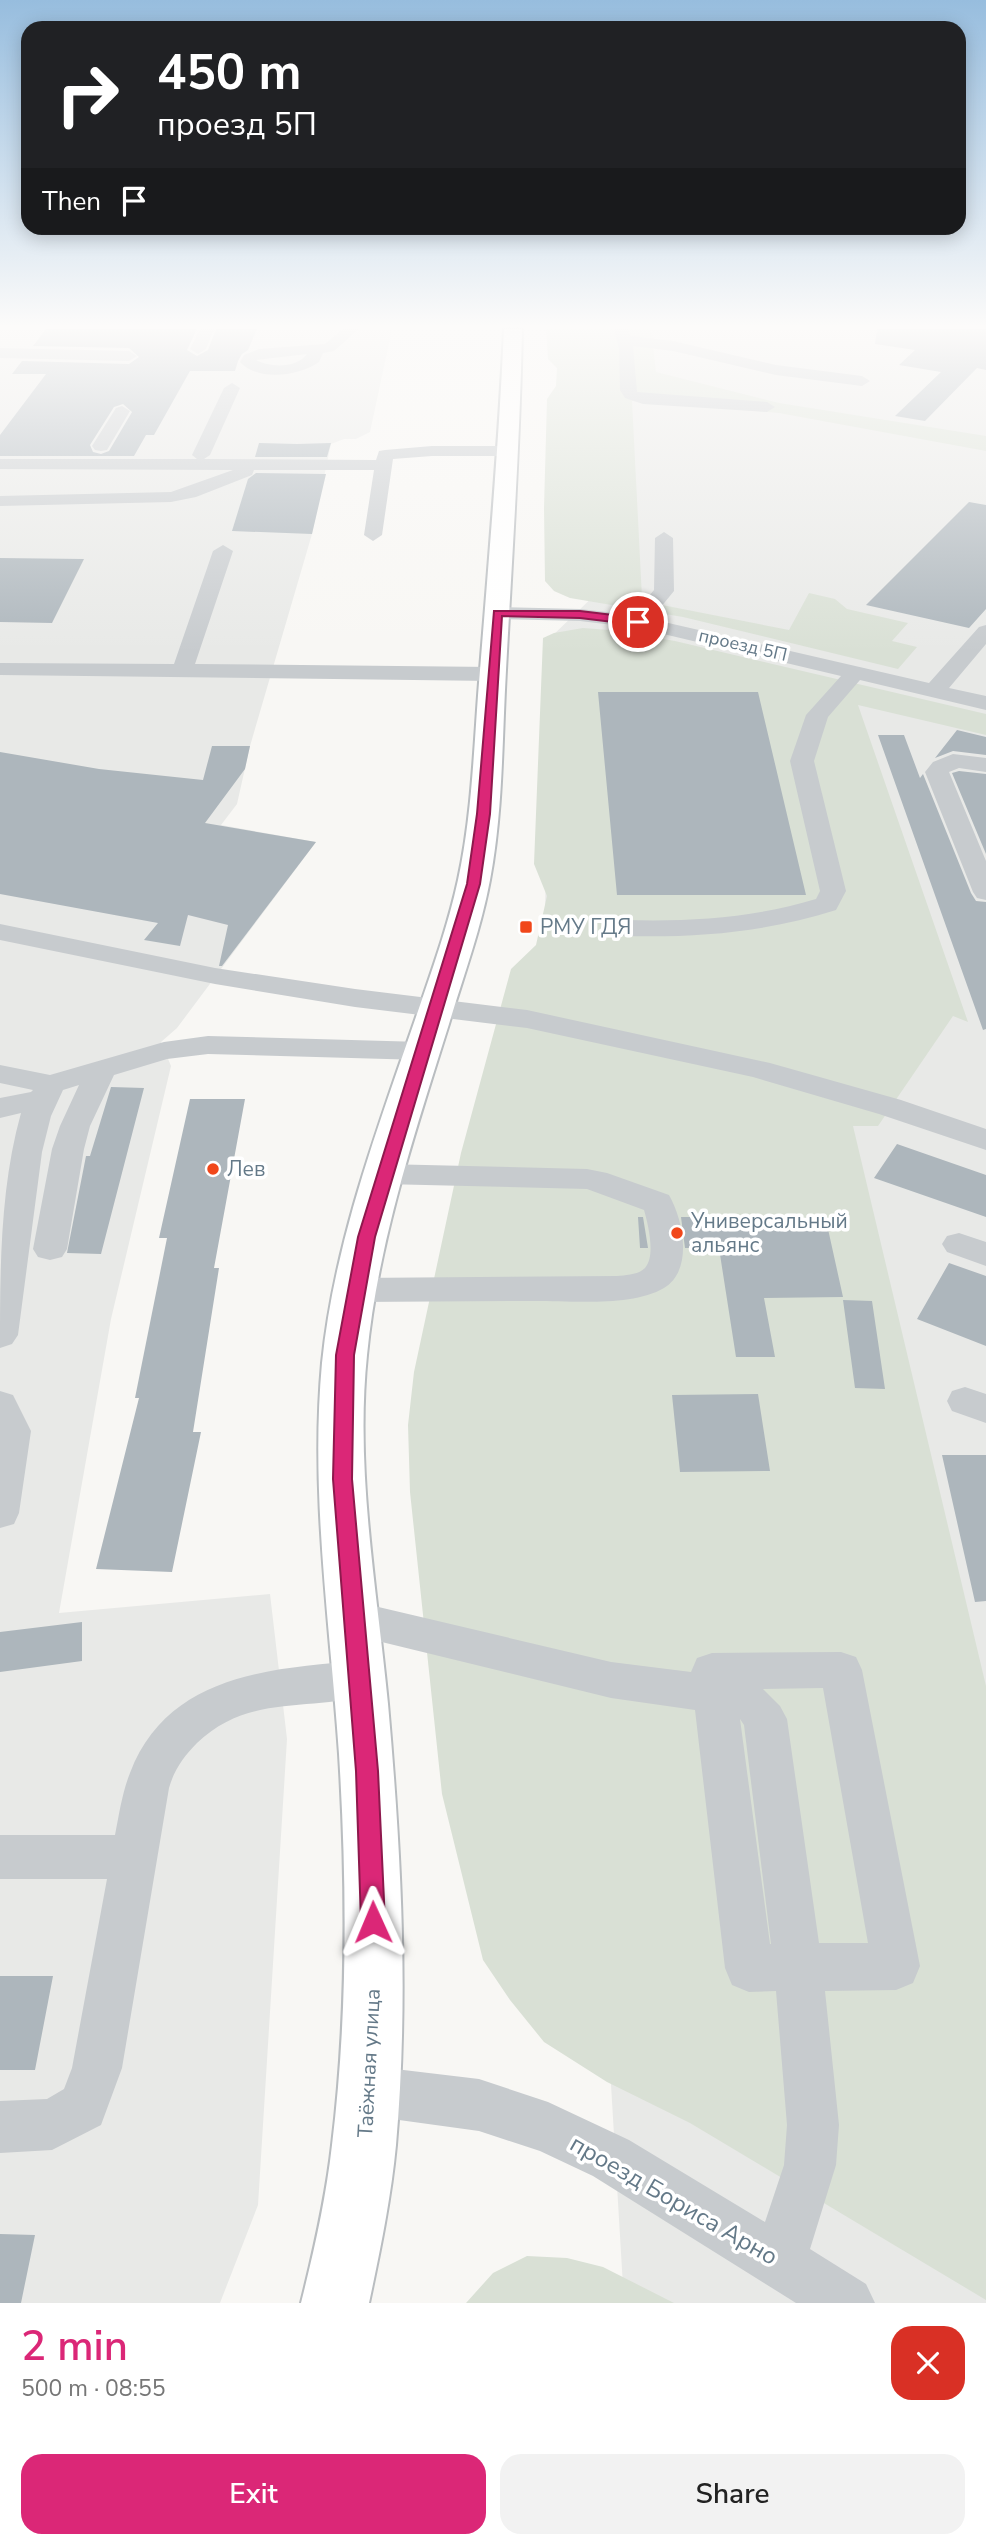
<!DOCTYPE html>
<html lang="en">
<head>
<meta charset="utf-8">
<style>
	:root { --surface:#fff; --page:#f2f2f2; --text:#222; --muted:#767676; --accent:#db2777 }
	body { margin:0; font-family:"Nunito Sans",sans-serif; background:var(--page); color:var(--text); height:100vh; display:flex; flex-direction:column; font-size:26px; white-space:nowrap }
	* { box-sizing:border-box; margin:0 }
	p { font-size:23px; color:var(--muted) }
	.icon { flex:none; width:38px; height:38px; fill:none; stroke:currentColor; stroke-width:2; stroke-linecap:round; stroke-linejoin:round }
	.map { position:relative; height:2303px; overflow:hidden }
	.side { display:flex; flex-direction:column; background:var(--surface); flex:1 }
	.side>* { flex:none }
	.guide { position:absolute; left:21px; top:21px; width:945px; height:214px; border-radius:21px; box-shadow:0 4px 18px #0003; background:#202124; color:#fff; overflow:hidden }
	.pin { position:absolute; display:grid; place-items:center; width:60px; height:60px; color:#fff; margin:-30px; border:4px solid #fff; border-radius:50%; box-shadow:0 2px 7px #0007 }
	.me { position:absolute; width:77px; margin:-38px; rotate:359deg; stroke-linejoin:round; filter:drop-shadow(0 0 5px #0008) }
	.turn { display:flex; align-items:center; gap:24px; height:147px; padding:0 21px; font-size:32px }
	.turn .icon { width:91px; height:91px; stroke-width:2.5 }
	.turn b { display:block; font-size:49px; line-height:60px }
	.then { display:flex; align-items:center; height:66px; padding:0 21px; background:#0003; gap:14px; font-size:26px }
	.round { display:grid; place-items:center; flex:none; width:74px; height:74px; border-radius:21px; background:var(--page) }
	.head { display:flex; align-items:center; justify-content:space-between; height:119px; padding:0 21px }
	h1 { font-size:42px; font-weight:600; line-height:52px; color:var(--accent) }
	.cta { display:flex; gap:14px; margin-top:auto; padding:14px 21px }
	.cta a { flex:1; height:80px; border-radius:21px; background:var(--accent); color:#fff; font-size:28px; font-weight:600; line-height:80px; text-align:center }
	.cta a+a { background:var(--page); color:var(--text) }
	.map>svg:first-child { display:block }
	.built { fill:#e8e9e7 }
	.green { fill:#d9e0d5 }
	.building { fill:#adb6bc; fill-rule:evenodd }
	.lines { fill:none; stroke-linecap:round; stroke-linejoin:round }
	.highway-casing { stroke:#b9bdc0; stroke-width:4 }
	.minor { fill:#c7cbce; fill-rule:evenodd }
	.highway { fill:#fff; fill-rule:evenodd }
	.route { fill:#db2777; stroke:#8e194d; stroke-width:2 }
	.poi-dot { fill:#f1471a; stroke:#fff; stroke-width:2.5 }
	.labels { text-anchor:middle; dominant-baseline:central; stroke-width:7; stroke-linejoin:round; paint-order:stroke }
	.far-street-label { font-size:18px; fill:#647988; stroke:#fff }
	.poi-label { font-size:21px; fill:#647988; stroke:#fff; text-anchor:start }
	.street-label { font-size:21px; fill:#647988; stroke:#fff }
	.near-street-label { font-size:24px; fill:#647988; stroke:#fff }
</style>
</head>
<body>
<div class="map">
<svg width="986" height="2303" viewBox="0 0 986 2303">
	<rect width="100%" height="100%" fill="#f8f7f4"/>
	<path class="built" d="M0,329H392L370,432L356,439H344L331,444L312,534L250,746L237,804L221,825L316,842L177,1028L161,1042L171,1066L111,1319L59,1613L270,1594L287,1739L258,2205L220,2303H0Z
		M592,329H986V2303H624L544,958L551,637L600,590Z"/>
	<path class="green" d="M546,329H651L656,372L779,403L986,436V451L779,413L632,401L642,598L662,605L789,630L809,593L835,599L847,609L908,623L892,641L917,647L898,669L683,617L570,598L554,591L545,581L544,508L547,399L556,386L557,368L548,359Z
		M583,628L609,630L675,641L986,714V735L858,705L968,1022L953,1016L878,1126H853L986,1686V2300L690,2123L607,2082L544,2042L510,2000L483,1960L442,1794L410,1492L408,1425L414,1372L461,1153L511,969L536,945L547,896L534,864L543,638L554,633Z
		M527,2256L567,2258L603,2267L674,2303H466L493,2273Z"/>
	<path class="building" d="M46,329H197L187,350L197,356L208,350L216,329H257L248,350L242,354L238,361L235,371H190L154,435H146L134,456H0V435L46,374H12L22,361L129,364L139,357L129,348L33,346ZM123,404L132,412L109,451L101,454L93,452L90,445L114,407Z
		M877,329H986V370L977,368L925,421L895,416L941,372L899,365L915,350L875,344Z
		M259,443L297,444L331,443L327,457H255Z
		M256,473L326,474L312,534L232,531L248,479Z
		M969,502L986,505V609L969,628L866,605Z
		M0,558L84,559L52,623L0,622Z
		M598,692H758L806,895H617Z
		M957,730L986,737V755L953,751L935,758Z
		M878,735H904L920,778L923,774L971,893L976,901L986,902V1029L983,1030Z
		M212,746H250L245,769L205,823L316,842L222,966H219L228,925L188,915L180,946L144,940L158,923L0,894V752L99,769L203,780Z
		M959,771L986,774V854L952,773Z
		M111,1087L144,1088L101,1254L67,1253L86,1156H90Z
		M190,1099H245L214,1268H219L193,1432H201L172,1572L96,1569L139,1398H135L167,1238H159Z
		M897,1144L986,1175V1217L874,1178Z
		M638,1217H643L648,1248H640Z
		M681,1217H715L716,1223H751L752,1229H828L843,1297L764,1298L775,1357H736L719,1248H685Z
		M949,1263L986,1276V1346L917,1319Z
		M843,1300L872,1301L885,1389L855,1388Z
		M758,1394L770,1471L680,1472L672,1395Z
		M942,1455H986V1601L975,1602Z
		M82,1622V1661L0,1672V1632Z
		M0,1976H53L35,2070H0Z
		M0,2234L35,2235L21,2303H0Z"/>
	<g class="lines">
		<g class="highway-casing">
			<path id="highway" d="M504,329H522C520,443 512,556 506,670C502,740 503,811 490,880C481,929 463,977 449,1024C415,1132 378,1242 367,1355C355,1471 377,1589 388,1704C401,1851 409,1998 396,2145C391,2198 380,2251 369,2303H301C314,2251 326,2199 332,2145C348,2015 347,1884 339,1754C330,1624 310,1493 322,1363C334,1243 378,1127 417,1014C432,970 448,926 458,880C473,811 474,740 480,670C489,557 499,443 504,329Z"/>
		</g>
		<path class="minor" d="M200,329H214L206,349L198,354L190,349Z
			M343,329H359L334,351L323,353L319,362C299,376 258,382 240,362L244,355L259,349L325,344ZM307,354C297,368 271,368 256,360Z
			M614,329H628L631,336L673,341L776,365L862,376L870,381L862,386L776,375L673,351L633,346L637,392L767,402L775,407L767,412L643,404L625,398L620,390L619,349Z
			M0,348L129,351L137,356L129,361L0,358Z
			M232,383L240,388L210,455L204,459L376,460L379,451L385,450L432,446H508L517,451L508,456H432L393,459L382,535L373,541L364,535L374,470H254L252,475L196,497L171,502L0,506V496L171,492L233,470L0,469V459H197L192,455L224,388Z
			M122,406L130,411L107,450L101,451L95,450L92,446L116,408Z
			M664,532L673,538L674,591L651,619L929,683L979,627L986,625V644L949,688L986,696V710L860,680L828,717L814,761L846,891L836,910C767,932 697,938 624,936L614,934L611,928L614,922L624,920C689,922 754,918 816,899L820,891L790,761L806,715L841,676L638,628L580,621L497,619L490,617L487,613L490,609L497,607L580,609L633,615L654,590L655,538Z
			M223,545L233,551L195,664L493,667L501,669L504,674L501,679L493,681L0,675V663L174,664L213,551Z
			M953,754L986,758V772L959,768L949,772L986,861V900L977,898L973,892L925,772L933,762Z
			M0,924L215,968L355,989L527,1010L770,1063L901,1100L986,1129V1150L879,1114L753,1077L527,1028L355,1007L215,984L0,940Z
			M208,1036L422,1042L432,1045L437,1051L432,1057L422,1060L208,1054L167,1059L114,1075L90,1126L84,1149L67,1249L62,1257L50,1260L38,1257L33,1249L52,1149L60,1126L79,1085L63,1090L51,1116L42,1152L18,1335L12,1344L0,1348C0,1269 0,1188 21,1113L0,1118V1098L31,1092L33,1090L0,1083V1065L50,1075L164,1042Z
			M383,1164L587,1169L607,1173L669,1195C683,1219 694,1270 664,1288C630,1308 566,1300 527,1301C470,1301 413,1302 356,1302L344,1299L339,1290L344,1281L356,1278L617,1276C626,1275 638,1275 645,1268C656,1256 648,1224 644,1210L587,1189L383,1184L372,1181L367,1174L372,1167Z
			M959,1233L986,1242V1266L947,1252L942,1244L947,1236Z
			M965,1387L986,1394V1423L952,1411L947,1401L952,1391Z
			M0,1391L13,1395L31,1431L19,1513L14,1524L0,1528Z
			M353,1601L611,1662L691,1672L697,1658L712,1653L841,1652L856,1657L862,1670L920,1966L913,1983L896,1990L825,1991L839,2125L836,2165L810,2249L866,2284L875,2303H796L593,2176L540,2151L479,2131L370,2116L352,2109L345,2091L352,2073L370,2066L479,2079L548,2102L629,2140L765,2222L784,2165L787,2125L776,1991L749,1992L732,1985L725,1968L695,1710L611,1698L353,1635L338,1630L332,1618L338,1606ZM823,1688L868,1943H819L787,1719L780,1706L763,1689ZM740,1719L744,1725L771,1944H770Z
			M360,1661L375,1666L381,1679L375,1692C314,1714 251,1691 197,1743C184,1756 174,1770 169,1788L122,2068L101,2125L52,2150L0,2153V2101L47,2099L64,2089L72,2068L107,1879H0V1835H115C119,1815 122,1793 130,1773C167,1675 270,1668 360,1661Z"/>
		<use href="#highway" class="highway"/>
	</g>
	<linearGradient id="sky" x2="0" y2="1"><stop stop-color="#97bdde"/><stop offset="0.5" stop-color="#fcfbfa"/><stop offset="1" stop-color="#fcfbfa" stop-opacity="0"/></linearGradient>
	<rect width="986" height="652" fill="url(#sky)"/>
	<path class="route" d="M494,611H580L638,618L643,622L638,625L580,618L502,616L490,814L480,884L375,1237L354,1355L352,1479L378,1771L385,1922L382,1930L373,1933L365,1930L361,1922L356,1771L333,1479L336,1355L358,1237L467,884L477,814Z"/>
	<g class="poi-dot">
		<rect x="519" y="920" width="14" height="14" rx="3.5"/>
		<circle cx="213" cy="1169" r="7"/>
		<circle cx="677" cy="1233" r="7"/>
	</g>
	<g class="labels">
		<g class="far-street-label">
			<text transform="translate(743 645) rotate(13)">проезд 5П</text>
		</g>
		<g class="poi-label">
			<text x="540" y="927">РМУ ГДЯ</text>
			<text x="227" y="1169">Лев</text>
			<text x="691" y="1221">Универсальный<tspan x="691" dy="24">альянс</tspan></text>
		</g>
		<g class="street-label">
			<text transform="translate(369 2063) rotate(-87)">Таёжная улица</text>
		</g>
		<g class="near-street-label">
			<text transform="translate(674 2200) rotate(30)">проезд Бориса Арно</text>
		</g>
	</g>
</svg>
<div class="pin" style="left:638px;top:622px;background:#d93025"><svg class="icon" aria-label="arrive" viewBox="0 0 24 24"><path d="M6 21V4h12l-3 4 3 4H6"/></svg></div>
<svg class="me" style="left:373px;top:1922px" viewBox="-20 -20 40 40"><path d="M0-17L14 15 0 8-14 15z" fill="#db2777" stroke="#fff" stroke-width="4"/></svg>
<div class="guide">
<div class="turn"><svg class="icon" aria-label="right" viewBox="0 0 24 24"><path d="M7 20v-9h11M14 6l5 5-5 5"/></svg><div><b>450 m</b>проезд 5П</div></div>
<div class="then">Then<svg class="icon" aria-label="arrive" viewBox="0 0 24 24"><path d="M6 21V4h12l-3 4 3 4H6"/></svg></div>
</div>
</div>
<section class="side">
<div class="head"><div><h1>2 min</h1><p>500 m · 08:55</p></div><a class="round" style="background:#d93025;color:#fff"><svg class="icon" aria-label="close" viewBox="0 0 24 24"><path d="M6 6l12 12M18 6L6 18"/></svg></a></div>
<div class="cta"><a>Exit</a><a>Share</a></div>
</section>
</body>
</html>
